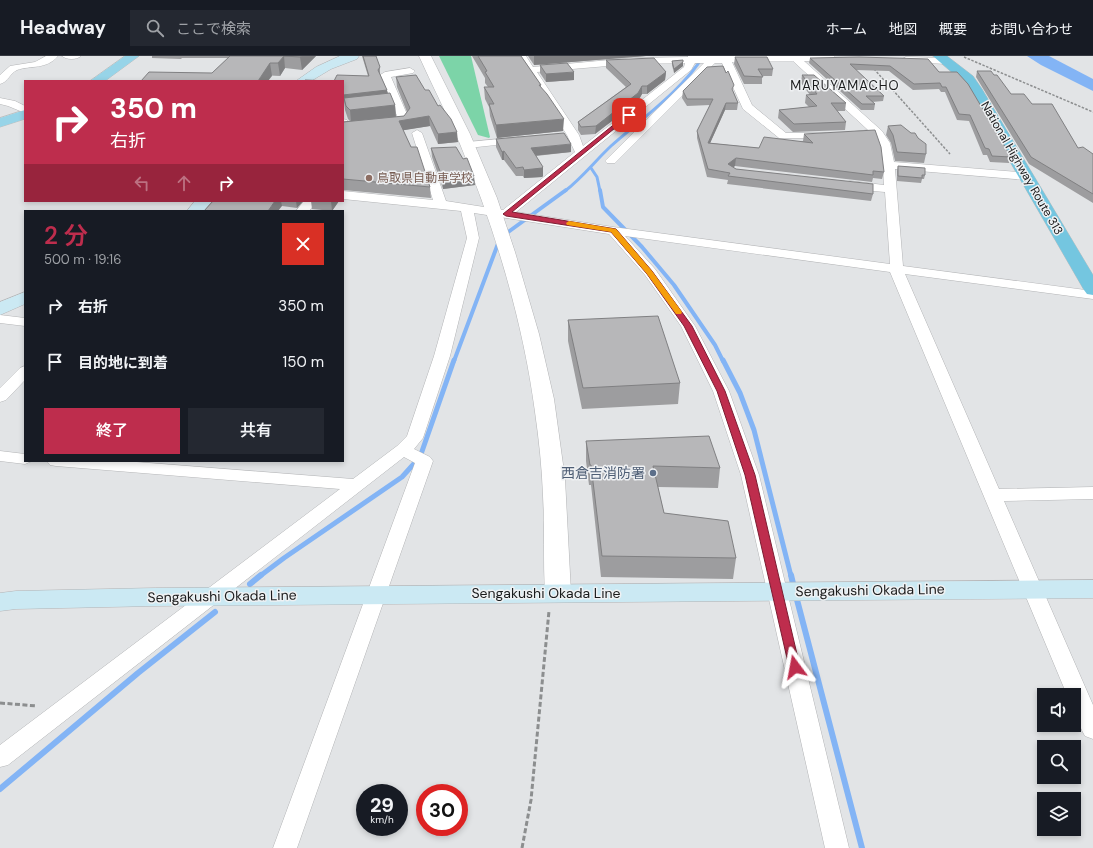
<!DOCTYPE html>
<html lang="ja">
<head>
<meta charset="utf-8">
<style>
	:root { --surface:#171b24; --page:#242831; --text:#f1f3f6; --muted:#9ea1a6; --line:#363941; --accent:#be2d4d }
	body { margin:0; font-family:"DM Sans","Noto Sans JP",sans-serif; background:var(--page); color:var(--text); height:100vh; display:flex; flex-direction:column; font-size:15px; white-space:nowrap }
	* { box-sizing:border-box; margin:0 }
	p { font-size:13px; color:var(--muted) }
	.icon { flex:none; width:22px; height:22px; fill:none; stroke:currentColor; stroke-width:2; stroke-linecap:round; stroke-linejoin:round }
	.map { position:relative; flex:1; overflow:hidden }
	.sheet { position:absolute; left:24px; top:154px; width:320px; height:252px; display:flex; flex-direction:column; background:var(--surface); border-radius:0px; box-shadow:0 2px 6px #0003 }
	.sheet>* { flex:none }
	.banner { position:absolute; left:24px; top:24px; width:320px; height:122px; border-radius:0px; box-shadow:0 2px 6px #0003; background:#be2d4d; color:#fff; overflow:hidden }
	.fabs { position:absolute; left:1037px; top:632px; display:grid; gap:8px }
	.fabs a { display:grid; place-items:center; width:44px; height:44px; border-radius:0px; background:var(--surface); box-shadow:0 2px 6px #0003; font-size:20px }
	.speed { position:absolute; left:356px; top:728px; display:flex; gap:8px; font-size:20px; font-weight:700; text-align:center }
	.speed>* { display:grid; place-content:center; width:52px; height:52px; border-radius:50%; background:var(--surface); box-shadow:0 2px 6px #0003; line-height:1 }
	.speed small { font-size:10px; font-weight:400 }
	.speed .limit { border:6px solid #d22; background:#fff; color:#111 }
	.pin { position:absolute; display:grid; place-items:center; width:34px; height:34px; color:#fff; margin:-17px; border-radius:8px; box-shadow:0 2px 6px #0006 }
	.me { position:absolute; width:44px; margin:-22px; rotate:347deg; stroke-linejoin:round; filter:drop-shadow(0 0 3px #0008) }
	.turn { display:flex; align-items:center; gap:14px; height:84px; padding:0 20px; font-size:18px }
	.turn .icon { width:52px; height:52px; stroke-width:2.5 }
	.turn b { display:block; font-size:28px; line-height:34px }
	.lanes { display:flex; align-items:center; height:38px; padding:0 20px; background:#0003; justify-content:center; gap:20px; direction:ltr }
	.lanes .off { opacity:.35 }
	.round { display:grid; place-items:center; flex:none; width:42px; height:42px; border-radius:0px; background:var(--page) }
	.overview { display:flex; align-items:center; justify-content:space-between; height:68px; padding:0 20px }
	h1 { font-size:24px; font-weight:600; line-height:30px; color:var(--accent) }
	.cta { display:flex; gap:8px; margin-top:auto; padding:8px 20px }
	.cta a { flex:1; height:46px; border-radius:0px; background:var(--accent); color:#fff; font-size:16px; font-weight:600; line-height:46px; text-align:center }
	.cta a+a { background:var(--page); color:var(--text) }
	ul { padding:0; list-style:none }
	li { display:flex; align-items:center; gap:12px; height:56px; padding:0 20px }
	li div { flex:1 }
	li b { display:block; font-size:15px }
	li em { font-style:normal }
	header { display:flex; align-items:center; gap:24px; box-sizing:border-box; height:56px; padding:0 20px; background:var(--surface); border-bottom:1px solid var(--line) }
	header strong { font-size:19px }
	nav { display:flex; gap:22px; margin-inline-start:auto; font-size:14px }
	.search { width:280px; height:36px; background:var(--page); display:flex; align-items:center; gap:10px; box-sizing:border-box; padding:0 14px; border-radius:0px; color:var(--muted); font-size:15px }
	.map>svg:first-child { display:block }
	.green { fill:#7cd4a8 }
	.water { fill:#83b4f5 }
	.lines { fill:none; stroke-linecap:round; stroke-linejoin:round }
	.stream-far3 { stroke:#83b4f5; stroke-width:3 }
	.stream-far2 { stroke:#83b4f5; stroke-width:4 }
	.stream-far1 { stroke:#83b4f5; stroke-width:5 }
	.stream { stroke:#83b4f5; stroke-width:6 }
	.minor-casing { stroke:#b3b4b6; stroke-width:1 }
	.tertiary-casing { stroke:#b3b4b6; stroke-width:1 }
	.secondary-casing { stroke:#b3b4b6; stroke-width:1 }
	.primary-casing { stroke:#bfbfbf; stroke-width:1 }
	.trunk-casing { stroke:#bfbfbf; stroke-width:1 }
	.path-far1 { stroke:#8c8e8f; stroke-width:1.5; stroke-dasharray:2.5 1.5; stroke-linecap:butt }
	.path { stroke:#8c8e8f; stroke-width:3; stroke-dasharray:5 2.5; stroke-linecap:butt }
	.minor { fill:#fff; fill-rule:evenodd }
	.tertiary { fill:#fff; fill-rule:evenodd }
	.secondary { fill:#cbe9f3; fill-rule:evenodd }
	.primary { fill:#97d4e8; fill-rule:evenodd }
	.trunk { fill:#74c6e0; fill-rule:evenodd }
	.wall { fill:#9d9d9f }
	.shaded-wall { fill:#808082 }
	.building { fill:#b7b7b9; stroke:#808082 }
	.route { fill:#be2d4d; stroke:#7c1d32 }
	.slow { fill:#f59e0b }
	.education-dot { fill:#8d6e63; stroke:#eff1f3; stroke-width:1.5 }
	.service-dot { fill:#5c6f8a; stroke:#eff1f3; stroke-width:1.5 }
	.labels { text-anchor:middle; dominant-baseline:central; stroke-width:3; stroke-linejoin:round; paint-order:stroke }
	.far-street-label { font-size:12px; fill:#1a1b1c; stroke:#eff1f3 }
	.far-education-label { font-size:12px; fill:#785e54; stroke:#eff1f3; text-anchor:start }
	.far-quarter-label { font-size:13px; letter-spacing:1px; fill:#1a1b1c; stroke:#eff1f3 }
	.service-label { font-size:14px; fill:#4e5e75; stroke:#eff1f3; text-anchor:end }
	.street-label { font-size:14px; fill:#1a1b1c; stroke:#eff1f3 }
</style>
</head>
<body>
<header>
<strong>Headway</strong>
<div class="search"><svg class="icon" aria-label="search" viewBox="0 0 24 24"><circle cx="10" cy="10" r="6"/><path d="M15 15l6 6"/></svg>ここで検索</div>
<nav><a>ホーム</a><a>地図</a><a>概要</a><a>お問い合わせ</a></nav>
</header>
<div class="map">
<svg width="1093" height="792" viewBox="0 0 1093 792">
	<rect width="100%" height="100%" fill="#e2e4e6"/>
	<path class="green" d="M439,0H471L490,81L489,82L478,79Z"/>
	<path class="water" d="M1027,0H1049L1093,23V35L1041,9Z"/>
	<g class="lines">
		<path class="stream-far3" d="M591,112L597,121L600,135
			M565,135C582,122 595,105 611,90C639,65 685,32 703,0"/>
		<path class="stream-far2" d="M600,134L603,151L642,191L674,229L715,289L723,305
			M504,179L566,134
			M454,305L499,185"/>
		<path class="stream-far1" d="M723,304L740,337L754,374L791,520
			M260,520L284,502L402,421L420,401L454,304"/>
		<path class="stream" d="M791,519L794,532
			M250,528L261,519
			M796,540L862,792
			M0,733L138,617L215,556"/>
		<g class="minor-casing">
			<path id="minor" d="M46,0H58C46,14 31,9 17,14C10,17 8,26 0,28V19L10,10L35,6Z
				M62,0H81C77,4 66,4 62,0Z
				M516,0H526L533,11L631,2L688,1V0H834L836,2L834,4L831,5H804L882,75L890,87L894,106L1030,117L1032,120L1030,123L1026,124L895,113L903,210L1093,235V243L905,218L999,433L1093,431V443L1004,445L1093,649V683L1085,680C1077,665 1074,657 1074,639H1067L890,216L625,180L655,213L695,270L729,335L759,419L849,792H825L741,419L713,335L681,270L645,219L609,178L474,157L479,182L450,300L423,382L414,393L430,401L433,405L297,792H273L415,407L404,401L8,709L0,711V689L340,433L56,410L50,409L47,405H124L353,423L397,390L407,380L434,300L467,182L461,155L343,143V135L433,144L412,77L417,74L422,77L446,145L503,154L575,96L567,79ZM793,5L868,74L850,76L848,78L850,80H875C883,95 883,113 884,129L850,125L846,126L844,129L846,132L850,133L885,136L890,208L613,171L516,156L691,14L695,7H704L607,103L605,105L607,107H615L715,7H722L743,53L779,82H830L832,80L826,77H786L752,49L732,6ZM685,7L684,11L583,90L579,79L537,16L631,8Z
				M906,1L948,2L953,5L948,8L903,6L901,4Z
				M410,12L415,15L413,17L391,21L409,63L404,69L351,74L343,73V63L347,64L349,67L351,68L397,64L398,62L380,19L385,16Z
				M0,42L15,45L25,50V57L8,50L0,48Z
				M519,81L525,84L523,86L468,92L462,89L468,86Z
				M304,145H317L309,155H296Z
				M0,259L25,262V270L0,267Z
				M25,310V324L6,344L0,346V332L20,312Z
				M0,395L25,398V405H32L25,408L0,405Z"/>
		</g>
		<g class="tertiary-casing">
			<path id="tertiary" d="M419,0H431L470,78L497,142L515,196L539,278L554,343L565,423L571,537L567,543L558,546L549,543L545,537C543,505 545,472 543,440C542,412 539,384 535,356C523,265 495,173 460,88C447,58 432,29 419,0Z"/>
		</g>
		<g class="secondary-casing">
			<path id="secondary" d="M340,0H359L357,3L331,13L311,25H296L316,11Z
				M195,145H212L204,155H187Z
				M25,236V248L0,259V246Z
				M1093,524V542L155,550L16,553L0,555V537L16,535L155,532Z"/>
		</g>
		<g class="primary-casing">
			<path id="primary" d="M125,0H139L105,25H90Z
				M25,54V63L0,71V62Z"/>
		</g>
		<g class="trunk-casing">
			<path id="trunk" d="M933,0H947L973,20L982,33L1093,219V239L1087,238L1084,234L968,33L963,26Z"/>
		</g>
		<path class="path-far1" d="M964,1L1093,56
			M874,13L950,98"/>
		<path class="path" d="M0,647L37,650
			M522,792L531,744L549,555"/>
		<use href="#minor" class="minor"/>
		<use href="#tertiary" class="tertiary"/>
		<use href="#secondary" class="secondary"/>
		<use href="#primary" class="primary"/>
		<use href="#trunk" class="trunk"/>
	</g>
	<path class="wall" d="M152,0H316L302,14L285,12L280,20L212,17L228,2H182L181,3L152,2Z
		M362,0H376L380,11V18L388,37L395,49L396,61L404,60L407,56L397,31L396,21L458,86L438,88L430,70L403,74L430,131L431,142L343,134V66L350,65L348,63L345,54L344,45L343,46V25L368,20Z
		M472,0H521L541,29V31L563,75L497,82L490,60L489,51L485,43L484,31H488L485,27V22Z
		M528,0H646L534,9Z
		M735,1L773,13L772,20H762V28H744L734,8Z
		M810,2L928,3L1011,101L1009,107L990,106L987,99H983L969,65L957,64L945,36H941L939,33L913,34L889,15L856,14L884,40L883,45L872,46L875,48L874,54H861L809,7Z
		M606,4L666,16L665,24L647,38H642L638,45L595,78L581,79L578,74V66L626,31L606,12Z
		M683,4V10L674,17L672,9V5Z
		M540,9L574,24L546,26L540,17Z
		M977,15L1011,38L1032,48L1078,92L1093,98V147L1029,108L976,21Z
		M802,19L846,47L845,55H837L846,66L845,74L793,76L778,62L779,54L809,51L805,47L806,39H810L801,27Z
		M683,35L733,36L738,47L737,54H725L710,87L759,92L803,85L804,78L884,116L882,123L873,122L872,126L735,110L733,111L736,113L873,138L871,145L727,128L728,124L707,121L697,82V75L710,49L687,50L682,42Z
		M888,70L926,98L924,107L895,105L891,87L886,79Z
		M496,83L571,96L536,100L543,120L542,121L524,122L523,120H516L504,104H502L496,91Z
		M431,92L475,129L443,133L432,101Z
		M898,110L925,119L924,123H922L921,127L897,125V115Z
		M213,145H303L297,152L282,150Z
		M311,145H339L332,155L312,153Z
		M568,264L680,327L678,348L582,353L568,285Z
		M586,385L720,412L718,432L658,431L664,457L736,502L733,523L601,521L591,429H589L586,405Z"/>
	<path class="shaded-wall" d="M284,0L285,12L280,20L278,7Z
		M302,0H316L302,14L300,1Z
		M534,0H646L534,9Z
		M683,4V10L674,17V13Z
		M270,7L272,20L268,25H258Z
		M574,16V24L546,26V18Z
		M666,16L665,24L647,38V30Z
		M642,30V38L638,45L595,78L596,70Z
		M387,34L388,41L344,42V45L343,46V39Z
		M726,47L725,54L707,94L708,87Z
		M395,49L396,62L351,66L350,54Z
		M429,60L430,70L399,75V65Z
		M564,63L563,75L497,82L496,69Z
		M457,76L458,86L438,88V78Z
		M571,88V96L531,100V92Z
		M504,95V104H502V96Z
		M736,102L735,110L728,115V108Z
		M543,111V120L542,121L524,122V114Z
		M474,120L475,129L443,133V123Z
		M275,145H281L282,150L278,155H268Z
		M296,145H303L297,152Z
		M331,145H339L332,155Z"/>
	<path class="building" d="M230,0H302L300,1L284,0L278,7H270L258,25H141L149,16L212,17Z
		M363,0H376L380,11L378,14L387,34L343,39V25H334L337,19L369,20Z
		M478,0H521L541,29H539L547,38L564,63L496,69L489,48H494L484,31H494L485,16L487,15Z
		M735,1H767L773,13H758L763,21L744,20Z
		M859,1L928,3L939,16H957L968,28L1011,101L992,100L989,93L985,92L970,59L959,58L946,31H942L940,27L914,28L890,10L850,8L884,40H866L875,48H862L810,2Z
		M654,2L666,16L647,30H642L638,37L596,70L581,71L578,66L631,28L606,4Z
		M683,4V6L674,13L672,5Z
		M567,7L574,16L546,18L540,9Z
		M723,10L726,17L728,15L734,29L732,33L738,47H726L708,87L759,92L764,81L813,87L804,78L875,74L881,91L884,116L873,115V119L736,102L728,108L736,113L873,128V138L728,120L730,117L708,113L697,75L713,43H687L683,35L707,11Z
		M977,15H991L994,19H997L1011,38H1024L1032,48H1052L1078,92L1083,91L1093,98V138L1031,101Z
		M416,19L425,34H429L438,50L440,49L451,63L457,76L438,78L429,60L399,65L411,91H417L430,131L343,123V66L404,60L410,52L396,21Z
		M802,19H814L846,47H831L846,66L794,68L779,54L817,50L806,39L817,38Z
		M305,24L330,25H305Z
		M390,37L395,49L350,54L346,50L344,42Z
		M901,69L911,77H915L918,82L926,88V98L897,96L893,79L888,70Z
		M564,77L571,88L531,92L543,111L542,112L524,114L523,111L516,112L504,95L502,96L496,83Z
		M456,91L463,103L467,102L474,120L443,123L431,92Z
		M898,110L925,112V119H922V122L898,120Z
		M213,145H275L268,155H204Z
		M658,260L680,327L583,332L568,264Z
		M709,380L720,412L653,410L664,457L728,465L736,502L602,500L591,409H590L586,385Z"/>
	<path class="route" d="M627,58L631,59L512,156L616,173L652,215L692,270L725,335L755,419L800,611L799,614L795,615L791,614L789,611L745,419L717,335L684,270L647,218L611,176L506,160L503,158Z"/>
	<path class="slow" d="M569,165L616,173L652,215L682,256L681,258H676L647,218L611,176L567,169L566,167Z"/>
	<circle class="education-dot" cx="369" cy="122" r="4"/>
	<circle class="service-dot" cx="653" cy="417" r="4"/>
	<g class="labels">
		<g class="far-street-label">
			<text transform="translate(1022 112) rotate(60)">National Highway Route 313</text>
		</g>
		<g class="far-education-label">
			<text x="377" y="122">鳥取県自動車学校</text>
		</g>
		<g class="far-quarter-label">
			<text x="845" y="29">MARUYAMACHO</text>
		</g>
		<g class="service-label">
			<text x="645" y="417">西倉吉消防署</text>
		</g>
		<g class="street-label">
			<text transform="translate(870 534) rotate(-1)">Sengakushi Okada Line</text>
			<text x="546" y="537">Sengakushi Okada Line</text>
			<text transform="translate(222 540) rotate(-1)">Sengakushi Okada Line</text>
		</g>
	</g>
</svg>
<div class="fabs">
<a><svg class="icon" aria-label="sound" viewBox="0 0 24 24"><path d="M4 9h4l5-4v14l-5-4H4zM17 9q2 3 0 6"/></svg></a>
<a><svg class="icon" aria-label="search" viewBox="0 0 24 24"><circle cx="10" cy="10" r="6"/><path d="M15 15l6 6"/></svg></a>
<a><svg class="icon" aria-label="layers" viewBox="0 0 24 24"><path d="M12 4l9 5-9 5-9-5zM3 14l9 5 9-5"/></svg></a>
</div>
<div class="speed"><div>29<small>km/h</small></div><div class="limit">30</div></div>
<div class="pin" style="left:629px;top:59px;background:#d93025"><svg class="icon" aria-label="arrive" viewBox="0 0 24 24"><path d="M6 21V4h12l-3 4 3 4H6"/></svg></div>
<svg class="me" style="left:795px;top:611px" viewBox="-20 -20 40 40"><path d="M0-17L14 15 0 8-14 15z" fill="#be2d4d" stroke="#fff" stroke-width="4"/></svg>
<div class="banner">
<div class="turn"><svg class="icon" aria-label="right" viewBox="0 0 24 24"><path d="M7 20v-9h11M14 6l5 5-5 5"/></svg><div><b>350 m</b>右折</div></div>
<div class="lanes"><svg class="icon off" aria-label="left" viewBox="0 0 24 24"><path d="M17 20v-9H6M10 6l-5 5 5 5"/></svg><svg class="icon off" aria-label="ahead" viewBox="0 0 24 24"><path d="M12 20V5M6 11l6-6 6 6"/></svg><svg class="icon" aria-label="right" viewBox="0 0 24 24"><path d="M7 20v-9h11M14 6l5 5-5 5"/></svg></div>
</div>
<section class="sheet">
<div class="overview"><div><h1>2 分</h1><p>500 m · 19:16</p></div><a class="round" style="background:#d93025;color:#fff"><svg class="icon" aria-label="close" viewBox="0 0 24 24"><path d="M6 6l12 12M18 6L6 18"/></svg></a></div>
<ul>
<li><svg class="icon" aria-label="right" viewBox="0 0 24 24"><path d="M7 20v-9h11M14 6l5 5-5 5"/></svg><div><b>右折</b></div><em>350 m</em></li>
<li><svg class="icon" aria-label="arrive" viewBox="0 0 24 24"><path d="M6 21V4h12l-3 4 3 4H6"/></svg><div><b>目的地に到着</b></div><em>150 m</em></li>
</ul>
<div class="cta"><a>終了</a><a>共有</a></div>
</section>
</div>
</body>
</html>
